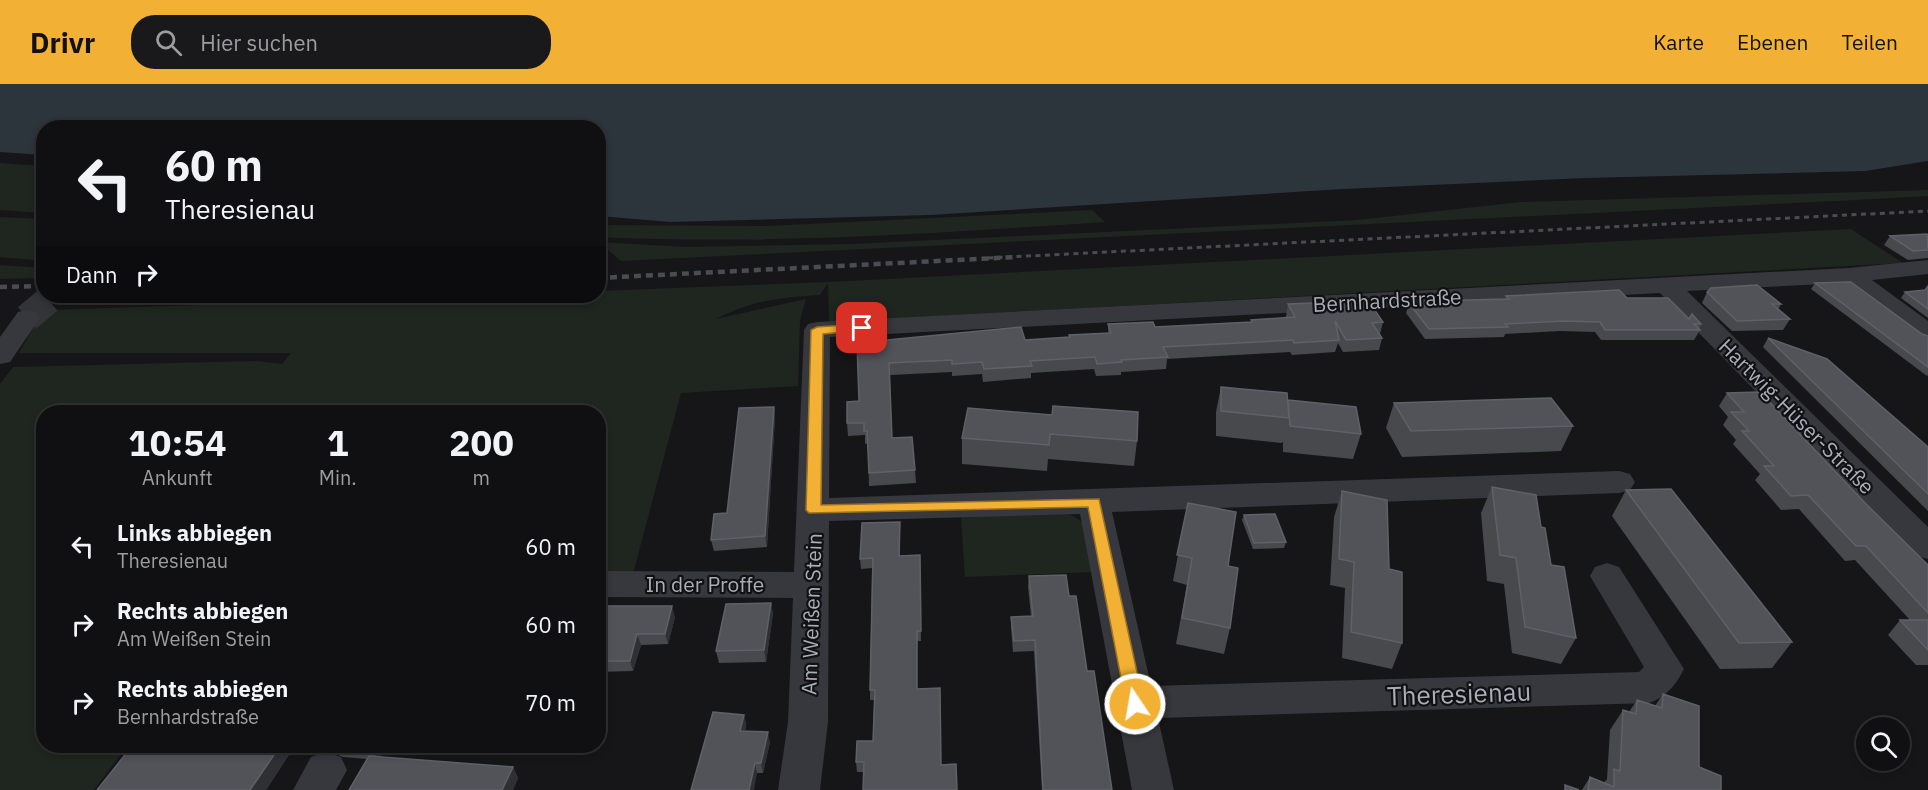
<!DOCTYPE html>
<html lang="de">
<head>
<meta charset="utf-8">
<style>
	:root { --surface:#101012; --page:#19191b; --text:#f1f3f6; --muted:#9c9d9f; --line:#303032; --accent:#f2b134 }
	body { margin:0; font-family:"IBM Plex Sans",sans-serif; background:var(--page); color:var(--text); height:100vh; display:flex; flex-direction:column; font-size:22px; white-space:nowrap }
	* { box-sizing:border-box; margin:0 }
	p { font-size:20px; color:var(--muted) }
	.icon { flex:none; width:33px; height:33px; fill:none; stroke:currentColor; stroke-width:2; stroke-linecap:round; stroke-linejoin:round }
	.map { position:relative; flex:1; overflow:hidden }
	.sheet { position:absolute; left:36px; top:321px; width:570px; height:348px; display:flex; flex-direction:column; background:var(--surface); border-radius:24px; box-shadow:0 3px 9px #0003,0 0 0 2px var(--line) }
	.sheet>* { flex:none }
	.guide { position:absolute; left:36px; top:36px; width:570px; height:183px; border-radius:24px; box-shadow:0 3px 9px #0003,0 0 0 2px var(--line); background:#101012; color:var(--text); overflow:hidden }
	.buttons { position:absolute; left:1856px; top:633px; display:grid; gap:12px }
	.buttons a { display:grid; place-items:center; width:54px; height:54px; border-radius:50%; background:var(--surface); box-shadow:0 3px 9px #0003,0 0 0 2px var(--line); font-size:30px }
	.pin { position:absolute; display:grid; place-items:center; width:51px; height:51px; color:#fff; margin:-26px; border-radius:12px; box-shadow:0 3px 9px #0006 }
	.me { position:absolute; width:66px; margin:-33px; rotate:348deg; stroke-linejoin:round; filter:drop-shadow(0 0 4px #0008) }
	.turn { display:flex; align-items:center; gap:21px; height:126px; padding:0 30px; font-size:27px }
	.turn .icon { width:78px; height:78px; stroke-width:2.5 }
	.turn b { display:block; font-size:42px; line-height:51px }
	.then { display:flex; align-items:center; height:57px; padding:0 30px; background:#0003; gap:12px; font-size:22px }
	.eta { display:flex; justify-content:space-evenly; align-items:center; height:102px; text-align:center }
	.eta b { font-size:36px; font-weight:700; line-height:42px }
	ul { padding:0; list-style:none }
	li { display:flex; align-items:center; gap:18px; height:78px; padding:0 30px }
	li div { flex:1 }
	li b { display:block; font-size:22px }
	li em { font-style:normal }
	header { display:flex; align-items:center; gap:36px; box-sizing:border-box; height:84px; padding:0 30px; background:var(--accent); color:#111 }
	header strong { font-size:28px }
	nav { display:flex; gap:33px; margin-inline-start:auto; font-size:21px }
	.search { width:420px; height:54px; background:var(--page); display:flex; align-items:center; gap:15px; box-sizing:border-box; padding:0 21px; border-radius:24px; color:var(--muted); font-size:22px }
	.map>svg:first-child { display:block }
	.green { fill:#1e261f }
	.water { fill:#2c353c }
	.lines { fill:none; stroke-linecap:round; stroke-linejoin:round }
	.minor-tunnel { stroke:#333438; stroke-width:28; stroke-dasharray:28 14; stroke-linecap:butt }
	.minor { fill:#37383d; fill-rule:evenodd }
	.rail-far1 { stroke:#4a4c52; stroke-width:3; stroke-dasharray:5 4.5; stroke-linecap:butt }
	.rail { stroke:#4a4c52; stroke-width:4.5; stroke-dasharray:7 5; stroke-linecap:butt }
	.wall { fill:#47494d }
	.shaded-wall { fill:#2f3033 }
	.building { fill:#525359; stroke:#5f6168; stroke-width:1.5 }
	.route { fill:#f2b134; stroke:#9d7322; stroke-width:1.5 }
	.labels { text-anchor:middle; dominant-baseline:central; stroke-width:4.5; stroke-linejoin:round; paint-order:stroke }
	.street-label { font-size:21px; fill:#a8adb8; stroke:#111113 }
	.near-street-label { font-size:26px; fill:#a8adb8; stroke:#111113 }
</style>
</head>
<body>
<header>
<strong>Drivr</strong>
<div class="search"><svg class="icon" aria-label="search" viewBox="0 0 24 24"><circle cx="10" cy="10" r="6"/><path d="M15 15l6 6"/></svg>Hier suchen</div>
<nav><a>Karte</a><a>Ebenen</a><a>Teilen</a></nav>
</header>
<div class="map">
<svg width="1928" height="706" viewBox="0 0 1928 706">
	<rect width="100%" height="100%" fill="#161618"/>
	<path class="green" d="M0,79L43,82V129L0,126Z
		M1928,106V112L1856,116L621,177L599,158L686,163L851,160L1357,136L1521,118Z
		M1092,126L1105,138C937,149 767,161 599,153V141L767,142Z
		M0,133L43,135V168L33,176L0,173Z
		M1851,145L1903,179L829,238L828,199L820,211C778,214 754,216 716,235L806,215L800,236L798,302L681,309L633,490H599L598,328H44V662H127L94,706H0V300L13,283L256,277L282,280L291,269H19L43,226L486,212H598L599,207L829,198Z
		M0,181L43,184V188L38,194L0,195Z
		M1063,429C1093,434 1091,463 1095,488L965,493L961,433Z"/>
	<path class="water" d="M0,0H1928V77L1865,87L1585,94L1343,105L930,131L670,138L599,132L598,44H44L43,71L0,68Z"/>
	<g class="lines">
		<path class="minor-tunnel" d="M27,234L53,212"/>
		<path class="minor" d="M1928,176V190L1872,196L1928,237V257L1919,255L1844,199L1687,207L1928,443V475L1916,472L1660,209L830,253L829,414L1619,387L1630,390L1635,398L1630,406L1619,409L1112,428L1151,602L1639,588L1644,583L1590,492L1595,483L1607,479L1619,483L1684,585C1676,601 1666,613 1649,619L1158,634L1174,706H1132L1080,430L829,437L828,638L820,706H778L788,638L793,514L598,513V487L794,488L804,246L808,240L817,238L1849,184Z
			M27,226L36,228L40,234L10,278L0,280V253L18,228Z
			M326,668L341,673L347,686L336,706H293L311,673Z"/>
		<path class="rail-far1" d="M988,174L1928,127"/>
		<path class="rail" d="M598,194L1017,173
			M0,203L44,202"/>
	</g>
	<path class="wall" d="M1928,150V174L1908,176L1884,161L1890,152Z
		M1815,199L1922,250L1928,252V291L1927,292L1811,205Z
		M1928,202V234L1901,214L1905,208L1925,206Z
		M1707,208L1781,220L1778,226L1790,235L1783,246L1732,247L1702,219Z
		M1506,212L1627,214L1701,240L1699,245L1700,246L1694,256H1601L1595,248L1560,247L1505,250L1504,253L1425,255L1406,229L1409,219L1505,215Z
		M1288,220L1383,238L1380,250L1382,254L1379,266L1343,268L1338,259L1335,268L1292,271L1290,268L1167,275L1166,285L1121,288V291L1096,292L1094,285L1031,289V294L983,298L982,290L952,292V288L890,291L892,354L915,386L916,399L869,402L868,359L865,360V351L848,352L847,339L859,317L857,259L1025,256L1069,254V251L1108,249V240L1155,243L1251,238V236L1286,234V232Z
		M1768,254L1928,363V427L1763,263Z
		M1221,303L1287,319L1288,316L1361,350L1353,375L1283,368V357L1282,359L1216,352V328Z
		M1727,309L1867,421L1928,481V581H1916L1888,551L1900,536H1910L1855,476L1845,477L1799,425L1781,426L1755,396L1760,390L1733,360L1736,356L1723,341L1728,333L1719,322Z
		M1394,319L1573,342L1561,367L1402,373L1386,344Z
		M774,323L775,333L767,463L714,467L711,456L727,429Z
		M968,324L1137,357L1134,382L1048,375L1047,387L962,380V354Z
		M1492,403L1541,443L1551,481L1576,554L1561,580L1512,569L1504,500L1487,497L1481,429Z
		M1626,406L1792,558L1772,584L1720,585L1612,432Z
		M1342,407L1389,485L1402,559L1392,585L1342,574L1345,504L1330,501L1334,433Z
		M1188,419L1228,482L1230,544L1224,570L1176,560L1187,501L1173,497Z
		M1244,431L1286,458L1284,464L1253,465L1242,436Z
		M900,438V472L920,471L921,557H917L864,688H857L856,678L873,657L874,616H870V606L872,484L861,485L860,475Z
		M1029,492L1069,512L1087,587L1112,706H1042L1034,567L1013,568L1011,544V533L1031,532L1028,503Z
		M771,519L773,530L766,578L719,579L716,567Z
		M598,522L675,533L668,560L641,561L633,587L598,588Z
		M1663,610L1699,683L1721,706H1582L1590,693L1604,699L1607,695L1610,646L1623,626L1629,628L1637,616L1655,622Z
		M713,628L744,631L746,641L745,647L770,658L763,689H757Z
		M290,662H387L380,673L513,683L518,694L513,706H349L367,675L343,673L327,666L312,670L294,669L292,666L266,706H97Z"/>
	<path class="shaded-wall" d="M774,323L775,333L767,463L765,452Z
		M771,519L773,530L766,578L764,566Z
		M672,522L675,533L668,560L665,550Z
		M637,550L641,561L633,587L630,577Z
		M744,631L746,641L743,657L740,647Z
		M768,648L770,658L763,689L761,679Z
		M280,662H290L292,666L266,706H250Z
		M318,662H324L327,666L312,670L308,665Z
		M380,662H387L378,676L375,670Z
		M755,679L757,689L754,706H749Z
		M513,683L518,694L513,706H502Z"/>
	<path class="building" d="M1927,150L1928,166L1913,167L1890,152Z
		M1851,198L1922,250L1928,252V283L1815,199Z
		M1757,201L1781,220H1772L1790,235L1737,237L1707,208L1711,204Z
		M1928,202V225L1905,208L1925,206Z
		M1619,206L1627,214H1668L1689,235L1692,230L1701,240H1694L1700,246H1605L1600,238L1564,237L1505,240L1508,243L1429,245L1409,219L1423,217L1509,215L1506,212Z
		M1365,217L1370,219L1383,238L1372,239L1382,254L1346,256L1335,237L1339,256L1294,259L1293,256L1163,263L1168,273L1121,276L1122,278L1097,280L1095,273L1030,277L1032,282L984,285L982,278L952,280V276L889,279L892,354L912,353L915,386L869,389L867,347H864V339H847V318L859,317L857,259L1021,243L1025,256L1070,253L1069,251L1111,249L1108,240L1153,238L1155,243L1252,238L1251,236L1295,233L1288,220Z
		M1768,254L1827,275L1928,363V410Z
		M1221,303L1287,309L1289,334L1221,327Z
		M1760,308L1867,421L1928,481V529L1866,462H1856L1808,411L1791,412L1764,382H1774L1742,347H1749L1731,328H1744L1727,309Z
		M1551,314L1573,342L1411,347L1394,319Z
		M1288,316L1356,323L1361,350L1290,342Z
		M1053,322L1138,328L1137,357L1050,350L1049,361L962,354L968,324L1052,331Z
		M774,323L765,452L711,456L714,430L727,429L739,324Z
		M1492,403L1536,411L1541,443L1545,444L1551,481L1564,483L1576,554L1525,543L1516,474L1500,471Z
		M1671,405L1792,558L1739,559L1626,406Z
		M1342,407L1387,416L1389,485L1402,488V559L1351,548L1354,478L1339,475Z
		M1188,419L1236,428L1228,482L1238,484L1230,544L1182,534L1192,474L1177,471Z
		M1275,430L1286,458L1254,459L1244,431Z
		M900,438L899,472L920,471L921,547H917V605L940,604L941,681L956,680L957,706H863L864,678H856L857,657H873L875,606H870L873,474L860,475L862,439Z
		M1066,491L1069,512H1076L1087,587H1094L1112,706H1043L1035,556L1014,557L1011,533L1033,532L1029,492Z
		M771,519L764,566L716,567L726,520Z
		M598,522H672L665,550H637L630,577H598Z
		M1900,536H1928V566Z
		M1663,610L1699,622V683L1721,692V706H1588L1590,693L1614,703V685L1620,687L1623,626L1636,630L1637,616L1662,624Z
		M713,628L744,631L740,647L768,648L761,679H755L749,706H691Z
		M132,662H280L250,706H97Z
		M291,662H318L308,665L290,663Z
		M326,662H380L375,670L340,667Z
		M369,672L513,683L502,706H349Z
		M1565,701L1579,706H1565Z"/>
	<path class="route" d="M862,240L868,244L867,246L823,250L821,421L1099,415L1144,620L1142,625L1135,627L1129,625L1126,620L1088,423L809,429L806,426L811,246L817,243Z"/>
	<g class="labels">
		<g class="street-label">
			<text transform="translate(1387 216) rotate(-3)">Bernhardstraße</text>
			<text transform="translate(1797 332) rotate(45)">Hartwig-Hüser-Straße</text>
			<text x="705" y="500">In der Proffe</text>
			<text transform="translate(811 530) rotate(-88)">Am Weißen Stein</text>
		</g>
		<g class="near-street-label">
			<text transform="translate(1459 609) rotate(-2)">Theresienau</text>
		</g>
	</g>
</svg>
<div class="buttons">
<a><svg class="icon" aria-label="search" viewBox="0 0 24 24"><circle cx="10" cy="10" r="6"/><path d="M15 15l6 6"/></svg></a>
</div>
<div class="pin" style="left:862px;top:244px;background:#d93025"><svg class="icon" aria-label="arrive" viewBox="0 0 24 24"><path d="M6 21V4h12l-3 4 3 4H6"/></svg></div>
<svg class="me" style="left:1135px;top:620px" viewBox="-20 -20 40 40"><circle r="17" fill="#f2b134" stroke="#fff" stroke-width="3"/><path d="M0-11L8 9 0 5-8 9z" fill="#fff"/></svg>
<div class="guide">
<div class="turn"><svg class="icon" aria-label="left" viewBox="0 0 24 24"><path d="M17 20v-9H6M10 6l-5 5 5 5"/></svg><div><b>60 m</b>Theresienau</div></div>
<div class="then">Dann<svg class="icon" aria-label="right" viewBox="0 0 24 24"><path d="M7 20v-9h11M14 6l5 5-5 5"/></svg></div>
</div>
<section class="sheet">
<div class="eta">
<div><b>10:54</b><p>Ankunft</p></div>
<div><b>1</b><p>Min.</p></div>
<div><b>200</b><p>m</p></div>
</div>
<ul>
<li><svg class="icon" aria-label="left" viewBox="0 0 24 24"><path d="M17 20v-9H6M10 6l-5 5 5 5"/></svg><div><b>Links abbiegen</b><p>Theresienau</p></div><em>60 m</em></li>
<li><svg class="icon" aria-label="right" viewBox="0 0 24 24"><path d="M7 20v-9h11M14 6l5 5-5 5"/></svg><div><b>Rechts abbiegen</b><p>Am Weißen Stein</p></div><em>60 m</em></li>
<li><svg class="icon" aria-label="right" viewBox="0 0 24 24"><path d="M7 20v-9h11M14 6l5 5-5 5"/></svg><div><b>Rechts abbiegen</b><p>Bernhardstraße</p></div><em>70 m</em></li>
</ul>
</section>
</div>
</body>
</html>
